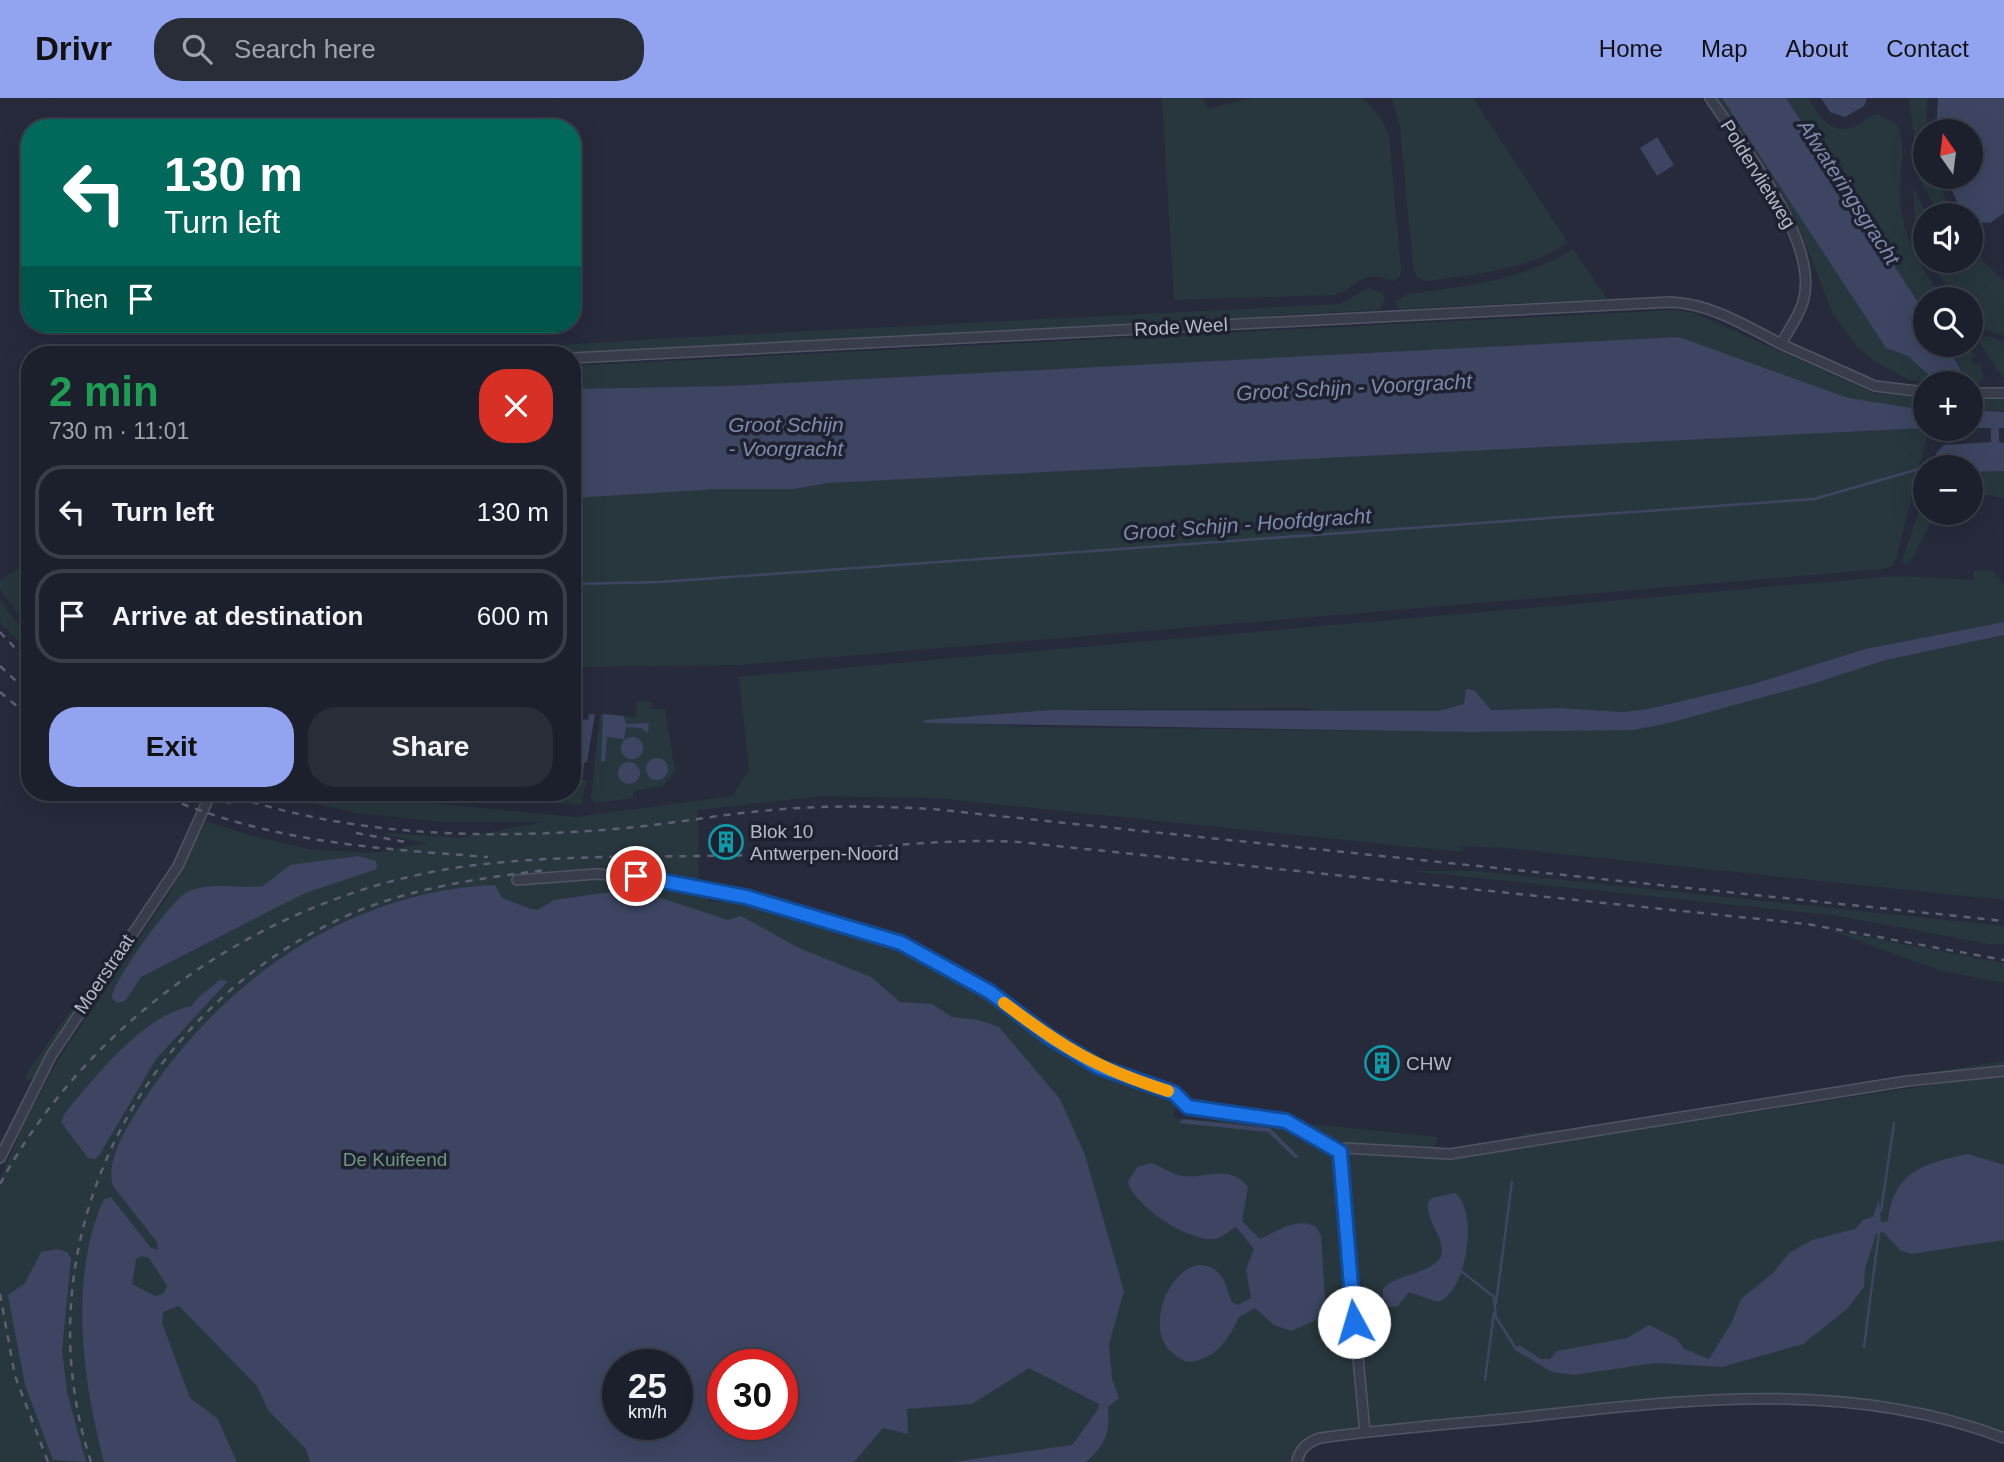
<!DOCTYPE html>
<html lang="en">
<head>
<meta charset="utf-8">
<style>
	:root { --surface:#1c202c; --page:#292d38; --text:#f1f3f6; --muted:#a0a3a9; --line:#3a3e48; --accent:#92a3ef }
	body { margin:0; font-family:Helvetica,sans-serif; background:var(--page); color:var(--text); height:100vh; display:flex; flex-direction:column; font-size:26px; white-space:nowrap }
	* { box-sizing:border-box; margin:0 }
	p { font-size:23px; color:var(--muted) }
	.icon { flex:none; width:38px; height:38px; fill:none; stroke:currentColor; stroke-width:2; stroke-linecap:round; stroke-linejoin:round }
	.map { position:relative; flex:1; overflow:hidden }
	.details { position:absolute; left:21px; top:248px; width:560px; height:455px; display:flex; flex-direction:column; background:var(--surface); border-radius:28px; box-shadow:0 7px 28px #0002,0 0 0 2px var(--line) }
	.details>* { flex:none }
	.hud { position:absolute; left:21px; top:21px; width:560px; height:214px; border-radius:28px; box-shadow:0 7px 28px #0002,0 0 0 2px var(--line); background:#00695c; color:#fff; overflow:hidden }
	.needle { width:46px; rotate:346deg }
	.fabs { position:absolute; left:1913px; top:21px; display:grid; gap:14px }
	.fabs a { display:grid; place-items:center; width:70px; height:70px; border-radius:50%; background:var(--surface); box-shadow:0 7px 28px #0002,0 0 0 2px var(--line); font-size:35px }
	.speed { position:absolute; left:602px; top:1251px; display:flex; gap:14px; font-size:35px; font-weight:700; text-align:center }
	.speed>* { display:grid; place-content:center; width:91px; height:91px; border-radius:50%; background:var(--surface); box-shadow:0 7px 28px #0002,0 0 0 2px var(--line); line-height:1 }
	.speed small { font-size:18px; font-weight:400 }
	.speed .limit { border:10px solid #d22; background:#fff; color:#111 }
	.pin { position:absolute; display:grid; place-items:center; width:60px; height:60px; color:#fff; margin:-30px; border:4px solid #fff; border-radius:50%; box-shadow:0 2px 7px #0007 }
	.me { position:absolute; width:77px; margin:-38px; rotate:354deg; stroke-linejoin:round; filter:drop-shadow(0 0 5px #0008) }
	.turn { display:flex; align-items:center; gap:24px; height:147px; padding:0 28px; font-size:32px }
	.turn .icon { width:91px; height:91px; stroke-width:2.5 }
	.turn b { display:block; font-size:49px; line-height:60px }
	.then { display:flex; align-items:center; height:66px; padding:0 28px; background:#0003; gap:14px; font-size:26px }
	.round { display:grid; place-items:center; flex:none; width:74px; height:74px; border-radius:28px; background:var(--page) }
	.head { display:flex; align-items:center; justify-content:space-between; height:119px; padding:0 28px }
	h1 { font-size:42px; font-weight:700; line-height:52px; color:#1e9e55 }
	.action { display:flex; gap:14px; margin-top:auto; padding:14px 28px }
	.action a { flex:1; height:80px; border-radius:28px; background:var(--accent); color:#111; font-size:28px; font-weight:700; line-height:80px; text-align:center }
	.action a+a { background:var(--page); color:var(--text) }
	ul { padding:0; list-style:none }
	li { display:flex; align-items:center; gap:21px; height:94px; margin:0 14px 10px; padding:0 14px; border:4px solid var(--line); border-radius:28px }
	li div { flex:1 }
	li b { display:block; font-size:26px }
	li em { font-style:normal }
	header { display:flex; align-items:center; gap:42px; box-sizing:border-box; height:98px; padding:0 35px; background:var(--accent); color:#111 }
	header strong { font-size:33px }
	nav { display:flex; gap:38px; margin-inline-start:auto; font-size:24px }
	.search { width:490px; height:63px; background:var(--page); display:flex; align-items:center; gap:18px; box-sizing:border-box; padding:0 24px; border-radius:28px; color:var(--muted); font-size:26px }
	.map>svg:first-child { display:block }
	.green { fill:#28373d; fill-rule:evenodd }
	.water { fill:#3d4562; fill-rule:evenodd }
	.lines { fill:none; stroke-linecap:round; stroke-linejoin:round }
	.stream { stroke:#3d4562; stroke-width:2.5 }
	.minor-casing { stroke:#515563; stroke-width:12 }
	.minor { stroke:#393d4b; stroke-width:9 }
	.rail { stroke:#5c6072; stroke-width:2.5; stroke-dasharray:7 7; stroke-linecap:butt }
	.route-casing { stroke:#114b97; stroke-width:18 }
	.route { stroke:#1a73e8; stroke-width:12 }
	.slow { stroke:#f59e0b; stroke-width:12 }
	.labels { text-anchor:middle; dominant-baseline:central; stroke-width:7; stroke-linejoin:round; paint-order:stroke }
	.street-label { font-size:19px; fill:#b5b8c7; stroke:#1e2230 }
	.poi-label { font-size:19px; fill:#b5b8c7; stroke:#1e2230; text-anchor:start }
	.park-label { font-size:19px; fill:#6e957f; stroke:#1e2230 }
	.water-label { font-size:21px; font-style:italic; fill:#7f89ab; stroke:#1e2230 }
</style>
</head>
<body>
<header>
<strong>Drivr</strong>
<div class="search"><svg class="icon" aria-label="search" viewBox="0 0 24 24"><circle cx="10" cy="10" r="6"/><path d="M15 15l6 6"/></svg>Search here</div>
<nav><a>Home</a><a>Map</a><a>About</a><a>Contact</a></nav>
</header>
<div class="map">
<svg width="2004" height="1364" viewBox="0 0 2004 1364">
	<rect width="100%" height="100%" fill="#262a3b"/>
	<path class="green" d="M1162,0H1204L1207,11L1252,0H1362L1382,21L1389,38L1401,172L1399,180L1393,183C1356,169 1361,191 1333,197L1174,202Z
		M1392,0H1473L1568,145C1524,173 1477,176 1427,183L1418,180L1413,168L1400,29Z
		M1716,0H1756L1902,233L1960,269L1945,247H1969L1975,258L1971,261L1975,267L1980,265L1984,279L1978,286L1909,282L1876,264L1858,250L1832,214L1796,121Z
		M1786,0H1808C1819,17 1833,41 1857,27C1865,23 1869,18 1878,16L1898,27C1906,48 1900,70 1900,92C1899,135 1920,167 1943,201H1925V215Z
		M1909,0H1927L1925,79H1937L1952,117H1940L1919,81Z
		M1913,90L1928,117H1925V154L1915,125Z
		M1971,150L2004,184V238L1972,227L1970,201H1955L1930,163H1970Z
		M1573,151L1607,201L1398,211L1396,203L1408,196C1466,188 1522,183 1573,151Z
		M1368,190L1383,195L1385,202L1379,212L532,257H402L655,241L1340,206Z
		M1675,212L1694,215L1874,295L1925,300V331H1929L1896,461L1892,468L1883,471L739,567L572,569V268Z
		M1986,238L2004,243V281L1981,248L1980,241Z
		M1971,300H2004V313L1971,312Z
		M2004,373V400L1971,395L1970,374Z
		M1925,394V415H1936L1913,459L1905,466L1902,463Z
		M26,466L29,468L30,532L0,492V482Z
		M1974,472L1993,473L2004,486V524L1865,551L1753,586L1648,611L1623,614L1560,610L1473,612L1582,627L1771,596L1886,562L2004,537V802L1505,750L1462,748L1461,754L936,700L822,698L698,712L699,792L710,804L740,802L859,836L919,858L998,905L1084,970L1162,993L1177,1001L1174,1020C1221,1025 1305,1021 1335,1060L1356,1054L1443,1061L2004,976V1333C1841,1282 1710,1293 1543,1311C1464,1320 1386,1328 1307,1342L1306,1364H0V1081L26,1021L59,960L170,794L206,723L255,739L315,752L374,755L427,745L385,737V735L459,740L544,724H443L356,715L266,695H329L575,719L733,698L749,671L739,579L1895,478L1973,482ZM1304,610L1417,633L1029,629L924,622L1050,612ZM618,1267H677V1326H618ZM723,1267H782V1326H723Z
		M0,502L30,541V554L0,525Z
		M637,603L652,604L651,611H665L675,673L663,688L633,693V700L594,705L591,700L600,616L636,619Z
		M572,681L587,682L581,707L432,695H572Z
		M1412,773H1476L2004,828V846H1989L1838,818Z
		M127,830L129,831L33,980L28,983L25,978Z
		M1830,832L2004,865V885L1941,873Z
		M2004,963V969L1522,1042V1035L1560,1032Z
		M1311,1026L1438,1039L1434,1051L1423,1054L1344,1045L1311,1033Z"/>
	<path class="water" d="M1722,0H1786L1925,215V247H1945L1960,270L1961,279L1952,282H1934L1908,258L1886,250Z
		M1821,0H1867L1864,8L1845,19L1830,14Z
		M1938,0H2004V115L1990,125L1971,124L1970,117H1963L1946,79H1970V33H1936Z
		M1657,39L1674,67L1657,78L1640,50Z
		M1679,239L1848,300L1925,312V330L828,385L794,391H718L572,400V291L728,288Z
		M1971,312L2004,314V330H1999V344L2004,345V373L1971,374L1970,369H1932L1937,354L1944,347L1991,344V330H1971Z
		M2004,524V537L1886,562L1815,585L1669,625L1633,632L1471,634L924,625V622L1050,612L1439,613L1464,606L1466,591L1474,592L1491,612L1560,610L1623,614L1648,611L1753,586L1865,551Z
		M589,616H595L587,664L584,665L583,679L572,678V620L588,622Z
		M603,616L624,618L626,626L649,625L648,635L641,630L626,629L624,641L607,639L605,664L601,663Z
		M621 650a11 11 0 1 1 22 0a11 11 0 1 1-22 0Z
		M646 671a11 11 0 1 1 22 0a11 11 0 1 1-22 0Z
		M618 675a11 11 0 1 1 22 0a11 11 0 1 1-22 0Z
		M358,758L376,763L377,771L303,796L141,879L125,903L117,905L112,900C111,885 172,801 187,794C210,783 239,791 263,788L290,767Z
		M495,787L502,800L531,811L538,812L554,802L624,792L655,798L728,822L741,818L799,850L871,879L900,904L932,906L952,919L978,922L999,929L1060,1001L1085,1057L1124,1193L1109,1246L1112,1281L1119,1300L1108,1309C1110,1335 1106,1346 1086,1364H952L1072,1347L1097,1313L1099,1306L1029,1270L972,1306L907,1311L908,1336L883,1330L854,1364H310L306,1351L268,1312L257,1288L179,1208L163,1214L162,1225L190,1300L217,1320L237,1364H104C83,1284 68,1180 104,1101L111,1099L151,1150L158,1152L157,1144L113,1088C105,1062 128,1027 142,1005C220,884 347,793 495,787ZM142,1158L149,1160L167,1188L163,1196L155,1198L132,1186L136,1161ZM677,1267V1326H618V1267ZM782,1267V1326H723V1267Z
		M219,882L228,883L156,961L100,1056L95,1061L88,1060L61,1024L65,1015C96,978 144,916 192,908C199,896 210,892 219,882Z
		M1182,1021L1270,1030L1299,1059L1295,1060L1268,1034L1179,1025Z
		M1968,1056L2004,1067V1142L1911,1156L1900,1152L1883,1134L1876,1136L1865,1171L1864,1189L1847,1211L1803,1246L1722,1269L1655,1265L1574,1277L1552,1274L1515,1252L1519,1247L1541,1261H1550L1557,1253L1627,1240L1649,1227L1677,1241L1684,1251L1709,1261L1732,1224L1741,1201L1773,1175L1789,1155L1812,1142L1855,1131L1863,1122L1873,1119L1879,1102L1881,1125L1888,1123C1893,1074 1924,1065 1968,1056Z
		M1151,1065C1161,1068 1171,1076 1182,1078C1207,1081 1229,1065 1248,1089L1242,1123L1260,1141C1277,1134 1297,1118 1316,1129L1321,1137L1325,1201L1316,1222L1291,1233L1274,1227L1255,1210L1239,1219C1230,1238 1219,1258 1195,1263C1187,1265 1181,1262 1175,1257C1133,1228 1187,1134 1222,1179C1227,1186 1228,1196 1232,1204L1238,1207L1251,1200L1246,1171L1254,1151L1236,1129C1228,1133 1222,1141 1212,1141C1187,1142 1135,1109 1128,1084L1137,1069Z
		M1455,1095C1479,1112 1467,1195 1438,1204L1409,1194L1398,1208L1390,1209L1383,1200V1191C1398,1174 1426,1179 1441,1159C1446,1138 1426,1126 1428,1105L1432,1100Z
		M57,1151L67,1154L71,1160L62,1252L67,1294L86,1364L53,1362L25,1287L8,1197L25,1185L41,1154Z"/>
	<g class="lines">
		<path class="stream" d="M572,486L660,484L1814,401L1919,371
			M1881,1113L1894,1025
			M1461,1173L1494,1199L1496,1219L1516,1251
			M1496,1205L1512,1084
			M1864,1249L1879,1134
			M1485,1282L1494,1215"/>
		<g class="minor-casing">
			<path id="minor" d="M1710,0C1742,49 1821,144 1803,204C1799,218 1788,233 1781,246L1875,288L1925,294
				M572,260L1671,204C1712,206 1746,228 1781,246
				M1970,295H2004
				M517,782L596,776L655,780L746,799L862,832L901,845L964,878L1048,938L1099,969L1174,995L1188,1009L1286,1023L1340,1053
				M0,1060L51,958L178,768L211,695
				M1365,1334L1339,1059L1345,1050L1450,1056L1907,983L2004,973
				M1297,1364C1299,1351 1308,1344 1320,1340C1393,1330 1468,1325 1542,1317C1696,1300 1855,1283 2004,1340"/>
		</g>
		<use href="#minor" class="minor"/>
		<path class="rail" d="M0,534L30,566
			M0,568L30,596
			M0,594L30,619
			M156,695C267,744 369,750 488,759
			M197,695L234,706
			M225,695C347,738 486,742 614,731C667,727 720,716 773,712C826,707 879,708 932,711L2004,823
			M356,735L405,744
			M0,1086C90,920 263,802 448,771C546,755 656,760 756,757C844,755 930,739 1018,744L1807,826L2004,862
			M0,1196L15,1278L48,1364
			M91,1364C19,1146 140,912 344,819C408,790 476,781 545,772"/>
	</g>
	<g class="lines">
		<g class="route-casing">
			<path id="route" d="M636,778L746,799L901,845L990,894L1048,938L1099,969L1174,995L1188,1009L1286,1023L1340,1054L1354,1224"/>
		</g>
		<use href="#route" class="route"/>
		<path class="slow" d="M1004,905C1062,949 1098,971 1168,993"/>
	</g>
	<defs>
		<g id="building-ring" transform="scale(1.75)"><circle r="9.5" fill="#1e2230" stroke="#0f9aa8" stroke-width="1.5"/><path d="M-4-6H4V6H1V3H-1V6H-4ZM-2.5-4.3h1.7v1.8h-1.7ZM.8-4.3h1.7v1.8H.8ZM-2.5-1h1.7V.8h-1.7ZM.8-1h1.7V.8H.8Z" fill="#0f9aa8"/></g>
	</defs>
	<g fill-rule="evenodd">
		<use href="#building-ring" x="726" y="744"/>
		<use href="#building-ring" x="1382" y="965"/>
	</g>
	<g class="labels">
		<g class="street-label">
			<text transform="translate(1758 76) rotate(58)">Poldervlietweg</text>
			<text transform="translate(1181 229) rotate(-3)">Rode Weel</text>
			<text transform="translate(104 876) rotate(-56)">Moerstraat</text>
		</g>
		<g class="poi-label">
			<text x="750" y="733">Blok 10<tspan x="750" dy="22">Antwerpen-Noord</tspan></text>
			<text x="1406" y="965">CHW</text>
		</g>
		<g class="park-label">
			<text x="395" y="1061">De Kuifeend</text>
		</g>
		<g class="water-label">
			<text transform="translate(1849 94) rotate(57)">Afwateringsgracht</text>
			<text transform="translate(1354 289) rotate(-3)">Groot Schijn - Voorgracht</text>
			<text x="786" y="326">Groot Schijn<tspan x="786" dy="24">- Voorgracht</tspan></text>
			<text transform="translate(1247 426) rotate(-4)">Groot Schijn - Hoofdgracht</text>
		</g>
	</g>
</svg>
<div class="fabs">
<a><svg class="needle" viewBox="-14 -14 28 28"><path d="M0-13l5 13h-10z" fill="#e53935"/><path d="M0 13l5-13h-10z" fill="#a0a3a9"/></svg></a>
<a><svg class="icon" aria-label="sound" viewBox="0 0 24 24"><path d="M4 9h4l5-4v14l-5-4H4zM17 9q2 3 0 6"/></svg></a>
<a><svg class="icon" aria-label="search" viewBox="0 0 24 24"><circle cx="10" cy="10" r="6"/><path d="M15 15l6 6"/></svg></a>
<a>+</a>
<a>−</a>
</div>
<div class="speed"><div>25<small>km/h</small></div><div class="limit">30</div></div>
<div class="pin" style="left:636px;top:778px;background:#d93025"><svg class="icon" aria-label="arrive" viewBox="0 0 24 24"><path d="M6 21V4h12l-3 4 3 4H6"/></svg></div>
<svg class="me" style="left:1354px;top:1224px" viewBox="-20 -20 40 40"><circle r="19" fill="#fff"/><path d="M0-13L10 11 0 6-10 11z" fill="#1a73e8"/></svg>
<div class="hud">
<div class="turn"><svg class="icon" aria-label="left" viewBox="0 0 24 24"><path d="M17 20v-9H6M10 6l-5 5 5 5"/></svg><div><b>130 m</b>Turn left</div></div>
<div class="then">Then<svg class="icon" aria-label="arrive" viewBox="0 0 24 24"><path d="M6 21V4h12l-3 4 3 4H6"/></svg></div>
</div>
<section class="details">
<div class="head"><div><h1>2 min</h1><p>730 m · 11:01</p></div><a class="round" style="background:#d93025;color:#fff"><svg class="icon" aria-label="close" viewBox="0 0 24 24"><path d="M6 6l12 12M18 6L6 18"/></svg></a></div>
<ul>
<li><svg class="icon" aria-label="left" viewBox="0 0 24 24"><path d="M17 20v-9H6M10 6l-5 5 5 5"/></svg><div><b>Turn left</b></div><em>130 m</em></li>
<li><svg class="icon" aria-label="arrive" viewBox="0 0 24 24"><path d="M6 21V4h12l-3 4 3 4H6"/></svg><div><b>Arrive at destination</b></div><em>600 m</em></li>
</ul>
<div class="action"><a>Exit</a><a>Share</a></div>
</section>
</div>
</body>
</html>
